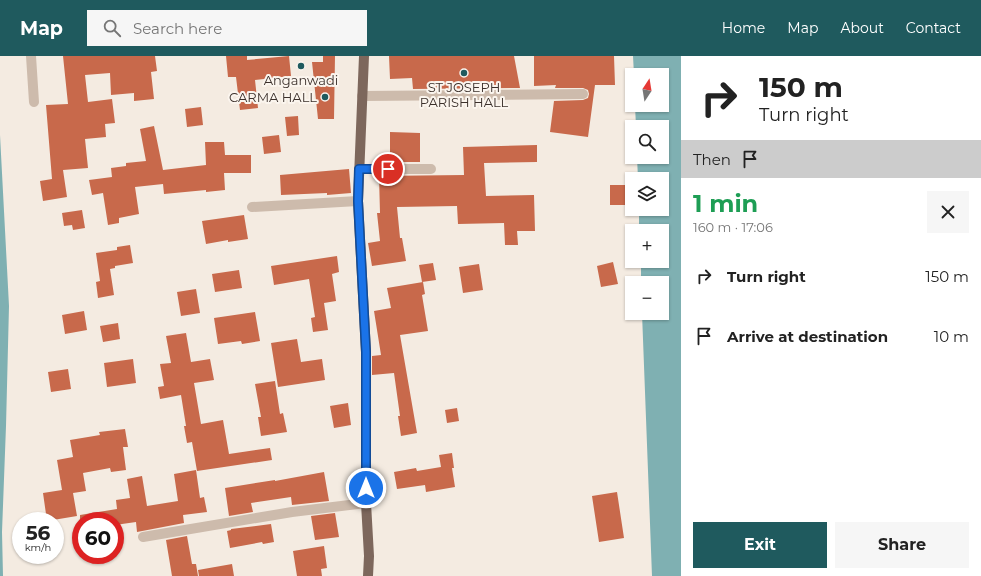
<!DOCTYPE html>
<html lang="en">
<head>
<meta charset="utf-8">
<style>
	:root { --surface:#fff; --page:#f6f6f6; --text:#222; --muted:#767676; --accent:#1f5a5e }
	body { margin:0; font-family:Montserrat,sans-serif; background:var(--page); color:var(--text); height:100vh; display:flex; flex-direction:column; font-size:15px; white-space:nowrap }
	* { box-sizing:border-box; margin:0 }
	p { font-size:13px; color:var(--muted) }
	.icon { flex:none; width:22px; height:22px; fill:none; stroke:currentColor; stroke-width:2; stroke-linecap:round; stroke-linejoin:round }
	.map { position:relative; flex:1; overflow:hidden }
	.side { display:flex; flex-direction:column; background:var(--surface); width:300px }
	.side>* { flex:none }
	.banner { background:#fff; color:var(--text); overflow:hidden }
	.needle { width:26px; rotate:12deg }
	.buttons { position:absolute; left:625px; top:12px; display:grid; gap:8px }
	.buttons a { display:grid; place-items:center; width:44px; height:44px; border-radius:0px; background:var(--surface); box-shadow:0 1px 3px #0004; font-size:20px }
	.speed { position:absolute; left:12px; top:456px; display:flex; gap:8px; font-size:20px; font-weight:700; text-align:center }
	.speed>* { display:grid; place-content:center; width:52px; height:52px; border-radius:50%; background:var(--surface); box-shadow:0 1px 3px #0004; line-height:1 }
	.speed small { font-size:10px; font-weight:400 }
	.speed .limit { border:6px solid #d22; background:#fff; color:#111 }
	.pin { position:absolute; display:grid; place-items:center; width:34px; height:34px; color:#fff; margin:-17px; border:2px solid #fff; border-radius:50%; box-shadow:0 1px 4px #0007 }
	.me { position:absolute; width:44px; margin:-22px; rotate:0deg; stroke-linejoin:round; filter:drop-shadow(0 0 3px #0008) }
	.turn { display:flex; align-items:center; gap:14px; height:84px; padding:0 12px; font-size:18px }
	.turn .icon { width:52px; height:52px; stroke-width:2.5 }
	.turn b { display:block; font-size:28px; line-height:34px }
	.then { display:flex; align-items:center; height:38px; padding:0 12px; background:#0003; gap:8px; font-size:15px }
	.round { display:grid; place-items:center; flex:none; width:42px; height:42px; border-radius:0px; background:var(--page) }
	.headline { display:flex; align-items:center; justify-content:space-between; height:68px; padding:0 12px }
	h1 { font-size:24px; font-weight:700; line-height:30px; color:#1e9e55 }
	.action { display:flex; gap:8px; margin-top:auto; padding:8px 12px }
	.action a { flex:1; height:46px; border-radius:0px; background:var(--accent); color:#fff; font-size:16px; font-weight:700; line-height:46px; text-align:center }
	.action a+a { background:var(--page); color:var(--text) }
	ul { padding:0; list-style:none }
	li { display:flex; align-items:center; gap:12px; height:60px; padding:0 12px }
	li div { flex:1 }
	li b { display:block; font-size:15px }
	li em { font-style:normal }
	header { display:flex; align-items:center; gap:24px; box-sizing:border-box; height:56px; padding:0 20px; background:var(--accent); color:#fff }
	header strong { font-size:19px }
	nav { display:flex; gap:22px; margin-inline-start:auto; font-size:14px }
	.search { width:280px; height:36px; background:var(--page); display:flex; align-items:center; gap:10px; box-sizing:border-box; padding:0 14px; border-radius:0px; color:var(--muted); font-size:15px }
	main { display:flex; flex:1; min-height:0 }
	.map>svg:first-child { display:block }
	.water { fill:#7fb0b2 }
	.building { fill:#c8694b }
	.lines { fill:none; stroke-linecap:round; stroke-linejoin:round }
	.minor { stroke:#cdbbac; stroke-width:10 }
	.primary { stroke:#7d675c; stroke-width:10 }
	.route-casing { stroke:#114b97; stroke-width:10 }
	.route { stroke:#1a73e8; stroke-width:7 }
	.poi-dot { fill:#1f5a5e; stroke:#fbf5ee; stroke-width:1.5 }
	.labels { text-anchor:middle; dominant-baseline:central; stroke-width:4; stroke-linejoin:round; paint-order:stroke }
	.poi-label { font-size:13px; fill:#3b302b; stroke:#fbf5ee }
</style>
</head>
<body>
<header>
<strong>Map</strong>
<div class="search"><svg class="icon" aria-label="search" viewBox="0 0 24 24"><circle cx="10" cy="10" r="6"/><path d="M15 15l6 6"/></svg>Search here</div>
<nav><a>Home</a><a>Map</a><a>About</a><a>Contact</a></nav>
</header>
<main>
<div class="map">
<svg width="681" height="520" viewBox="0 0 681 520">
	<rect width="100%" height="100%" fill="#f4ebe1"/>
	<path class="water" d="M633,0H681V520H652L642,257H662V227H641V205H662V175H639V153H662V123H638L637,101H662V71H636L635,49H662V19H634Z
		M0,79L9,250L6,370L2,476L3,520H0Z"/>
	<path class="building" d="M63,0H155L157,15L151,16L154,43L134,45V37L111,39L110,17L85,19L88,46L112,43L115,67L105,68L106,81L85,83L88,112L63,114L67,141L43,145L40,125L52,123L46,49L68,48Z
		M226,0H247V4L289,0L291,20L255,24L258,52L240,54L236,21H228Z
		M323,0H335L334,63H318L312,6H323Z
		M389,0H514L520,32L413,33L412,22L390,23Z
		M534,0H614L615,29H595L588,81L550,76L554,45L583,44L588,42L589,38L588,34L583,32H555L556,29L534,30Z
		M201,51L203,69L187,71L185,53Z
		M298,60L299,79L287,80L285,61Z
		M154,70L163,114L206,109L205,86H224L225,99H251V117H224L225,134L206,136V134L164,138L163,128L135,131L139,158L119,162V167L108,169L103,137L92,139L89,124L112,121L111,112L126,110V107L146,105L140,73Z
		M390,76L420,77V106H390Z
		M279,79L281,96L264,98L262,81Z
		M537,89V106L484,107L486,140L534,139L535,175H517L518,189H505L504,167L458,168L457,150L397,151L400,182H402L406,205L372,210L368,187L380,185L377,157H380L379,120L464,119L463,91Z
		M349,113L351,137L327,139V137L281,139L280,119Z
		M610,129H630V149H610Z
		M82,154L85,172L73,174L72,169L64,170L62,157Z
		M244,159L248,183L228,186V184L206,188L202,165Z
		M130,189L133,207L115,210V212L110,213L114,239L98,242L96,226L100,225L96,197L117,194V191Z
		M337,200L339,216L332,218L336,245L324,247L328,274L313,276L311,262L315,261L309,223L274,229L271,210Z
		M613,206L618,228L601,231L597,210Z
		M433,207L436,224L422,226L419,209Z
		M479,208L483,234L463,237L459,211Z
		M239,214L242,232L215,236L212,218Z
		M423,226L425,238L422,239L428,275L400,279L417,377L401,380L398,360H400L394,317L372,319V300L381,299L374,255L391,252L387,232Z
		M196,233L200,257L181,260L177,236Z
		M84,255L87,274L65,278L62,259Z
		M255,256L260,285L242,288L241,285L218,288L214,262Z
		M118,267L120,283L103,286L100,270Z
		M186,277L191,306L210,303L214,324L194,327L201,368L223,364L229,398L270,392L272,404L197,415L192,386L187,387L184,370H186L181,339L160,343L158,331L164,330L160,308L171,307L166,280Z
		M297,283L301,306L322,303L325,324L278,331L271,287Z
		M133,303L136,327L107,331L104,307Z
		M68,313L71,333L51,336L48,316Z
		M275,325L280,358L283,357L287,376L261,380L258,361H261L255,328Z
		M348,347L351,369L334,372L330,350Z
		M457,352L459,365L447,367L445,354Z
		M125,373L128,391H123L126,414L111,416L110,412L83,417L86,435L73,437L77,460L47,465L43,437L62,434L57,404L73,401L70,384L100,379L99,376Z
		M452,397L454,412H452L455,431L426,436L425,429L397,433L394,416L416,412L417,415L441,411L439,399Z
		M196,414L200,442L204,441L207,456L183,459L184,467L137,476L136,466L115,469V465H80V459L117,453L116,444L130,442L127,423L142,420L147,450L178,445L174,418Z
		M324,416L329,445L292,449L291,441L251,447L253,456L229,460L225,432L275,424V425Z
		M617,436L624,482L599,486L592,440Z
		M335,457L339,481L315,484L311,460Z
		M271,468L274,486L263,488L262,486L230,492L227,475L231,474V473Z
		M187,480L192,508H196L198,520H172L166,484Z
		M324,490L327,512L321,513L322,520H297L293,495Z
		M232,508L234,520H199L198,514Z"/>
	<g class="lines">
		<path class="minor" d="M31,0L34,46
			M362,40L583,38
			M359,113H431
			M252,151L358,145
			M143,481L292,456L366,447"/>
		<path class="primary" d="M364,0L358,145L366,296V447L369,500L368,520"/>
	</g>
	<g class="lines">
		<g class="route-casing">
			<path id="route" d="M366,432V296L358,145L359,113H388"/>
		</g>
		<use href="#route" class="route"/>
	</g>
	<g class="poi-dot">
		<circle cx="301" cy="10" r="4"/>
		<circle cx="464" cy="17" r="4"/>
		<circle cx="325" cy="41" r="4"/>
	</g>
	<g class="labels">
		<g class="poi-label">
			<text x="301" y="24">Anganwadi</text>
			<text x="464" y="31">ST JOSEPH<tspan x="464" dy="15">PARISH HALL</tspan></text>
			<text x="317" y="41" text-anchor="end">CARMA HALL</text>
		</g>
	</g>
</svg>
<div class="buttons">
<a><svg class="needle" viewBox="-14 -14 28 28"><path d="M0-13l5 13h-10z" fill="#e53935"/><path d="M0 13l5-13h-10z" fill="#767676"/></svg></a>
<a><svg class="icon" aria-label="search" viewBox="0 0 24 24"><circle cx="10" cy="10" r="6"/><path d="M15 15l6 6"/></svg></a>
<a><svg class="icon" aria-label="layers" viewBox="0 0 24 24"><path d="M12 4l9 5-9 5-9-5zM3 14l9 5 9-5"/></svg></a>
<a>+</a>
<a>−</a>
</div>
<div class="speed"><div>56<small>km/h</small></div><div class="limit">60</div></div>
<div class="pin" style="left:388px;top:113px;background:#d93025"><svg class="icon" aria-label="arrive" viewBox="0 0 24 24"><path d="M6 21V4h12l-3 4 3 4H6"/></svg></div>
<svg class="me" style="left:366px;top:432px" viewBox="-20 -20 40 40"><circle r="17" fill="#1a73e8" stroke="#fff" stroke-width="3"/><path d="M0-11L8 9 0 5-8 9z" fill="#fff"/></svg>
</div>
<section class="side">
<div class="banner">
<div class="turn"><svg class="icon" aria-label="right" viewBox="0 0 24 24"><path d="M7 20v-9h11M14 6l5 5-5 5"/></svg><div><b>150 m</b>Turn right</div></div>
<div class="then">Then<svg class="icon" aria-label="arrive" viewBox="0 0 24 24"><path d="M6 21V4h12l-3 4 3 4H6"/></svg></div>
</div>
<div class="headline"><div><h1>1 min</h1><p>160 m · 17:06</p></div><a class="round"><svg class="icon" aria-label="close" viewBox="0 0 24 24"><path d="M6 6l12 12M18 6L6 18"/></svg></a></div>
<ul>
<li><svg class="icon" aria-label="right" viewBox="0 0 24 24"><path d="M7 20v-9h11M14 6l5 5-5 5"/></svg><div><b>Turn right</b></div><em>150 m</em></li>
<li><svg class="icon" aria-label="arrive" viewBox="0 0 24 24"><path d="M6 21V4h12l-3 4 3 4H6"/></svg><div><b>Arrive at destination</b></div><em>10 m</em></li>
</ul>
<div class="action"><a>Exit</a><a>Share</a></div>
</section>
</main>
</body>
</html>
